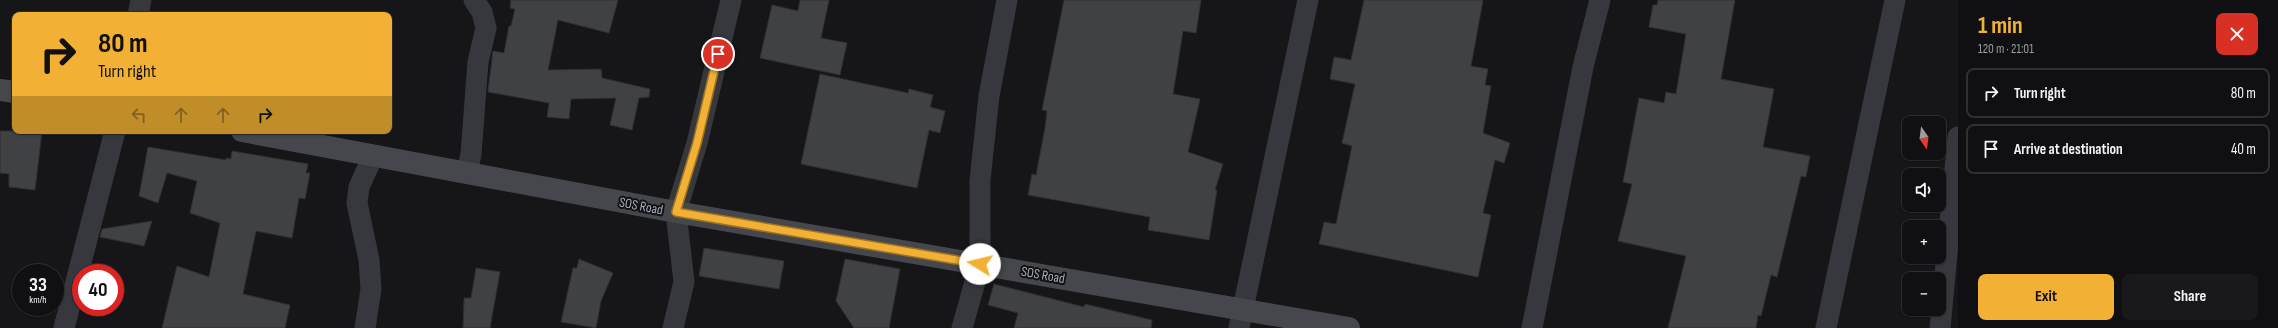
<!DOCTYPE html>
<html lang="en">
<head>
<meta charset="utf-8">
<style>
	:root { --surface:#101012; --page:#19191b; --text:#f1f3f6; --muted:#9c9d9f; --line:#303032; --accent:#f2b134 }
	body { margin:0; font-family:"Sofia Sans Condensed",sans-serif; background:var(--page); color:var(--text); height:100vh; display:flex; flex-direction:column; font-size:15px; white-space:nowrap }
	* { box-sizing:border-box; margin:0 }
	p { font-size:13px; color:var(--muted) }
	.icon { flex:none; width:22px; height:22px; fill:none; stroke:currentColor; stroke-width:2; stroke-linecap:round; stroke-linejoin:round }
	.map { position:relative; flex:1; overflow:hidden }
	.details { display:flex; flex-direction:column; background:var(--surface); width:320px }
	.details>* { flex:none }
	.guide { position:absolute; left:12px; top:12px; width:380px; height:122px; border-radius:8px; box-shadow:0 1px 3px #0004,0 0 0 1px var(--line); background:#f2b134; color:#111; overflow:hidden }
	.needle { width:26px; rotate:166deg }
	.buttons { position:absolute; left:1902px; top:116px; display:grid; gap:8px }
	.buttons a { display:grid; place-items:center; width:44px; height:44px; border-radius:8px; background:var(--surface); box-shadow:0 1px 3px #0004,0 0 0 1px var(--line); font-size:20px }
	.speed { position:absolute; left:12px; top:264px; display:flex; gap:8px; font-size:20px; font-weight:700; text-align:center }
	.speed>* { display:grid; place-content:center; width:52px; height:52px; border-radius:50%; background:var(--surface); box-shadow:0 1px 3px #0004,0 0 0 1px var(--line); line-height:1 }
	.speed small { font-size:10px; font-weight:400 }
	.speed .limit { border:6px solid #d22; background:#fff; color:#111 }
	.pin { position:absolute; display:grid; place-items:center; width:34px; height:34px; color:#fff; margin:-17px; border:2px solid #fff; border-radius:50%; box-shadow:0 1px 4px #0007 }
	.me { position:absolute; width:44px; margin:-22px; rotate:279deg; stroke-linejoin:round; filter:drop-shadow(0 0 3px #0008) }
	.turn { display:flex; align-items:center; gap:14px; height:84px; padding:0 20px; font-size:18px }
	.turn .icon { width:52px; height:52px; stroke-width:2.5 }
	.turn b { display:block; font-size:28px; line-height:34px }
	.lanes { display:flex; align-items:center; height:38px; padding:0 20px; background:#0003; justify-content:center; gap:20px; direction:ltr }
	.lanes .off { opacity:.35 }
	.round { display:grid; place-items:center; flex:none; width:42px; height:42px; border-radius:8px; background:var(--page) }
	.overview { display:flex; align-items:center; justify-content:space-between; height:68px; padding:0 20px }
	h1 { font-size:24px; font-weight:700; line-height:30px; color:var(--accent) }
	.cta { display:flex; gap:8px; margin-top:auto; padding:8px 20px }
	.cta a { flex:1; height:46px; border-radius:8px; background:var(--accent); color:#111; font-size:16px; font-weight:700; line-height:46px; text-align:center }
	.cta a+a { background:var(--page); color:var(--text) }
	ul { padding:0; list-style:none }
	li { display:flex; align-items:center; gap:12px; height:50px; margin:0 8px 6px; padding:0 12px; border:2px solid var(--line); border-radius:8px }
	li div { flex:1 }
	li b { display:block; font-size:15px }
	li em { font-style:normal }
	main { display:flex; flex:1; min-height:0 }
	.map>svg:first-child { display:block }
	.building { fill:#404145; stroke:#303034 }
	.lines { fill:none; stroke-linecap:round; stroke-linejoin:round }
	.street { stroke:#37383d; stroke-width:21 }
	.secondary { stroke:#45474d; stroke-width:22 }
	.route-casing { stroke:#9d7322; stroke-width:10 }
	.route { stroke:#f2b134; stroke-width:7 }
	.labels { text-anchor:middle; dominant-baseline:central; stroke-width:4; stroke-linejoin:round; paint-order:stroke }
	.street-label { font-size:14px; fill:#a8adb8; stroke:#111113 }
</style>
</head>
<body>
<main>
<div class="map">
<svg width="1958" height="328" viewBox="0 0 1958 328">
	<rect width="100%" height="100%" fill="#161618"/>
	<path class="building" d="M511,0H618L609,33L558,20L548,70L601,69L602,78L650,89L649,97L639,98L632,130L610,125L616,98L571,99L569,119L547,117L549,103L488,92L493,51L504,53L509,26H511L515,9L510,8Z
		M800,0H829L821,38L847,43L840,75L760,58L772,5L798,11Z
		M1064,0H1201L1196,33L1183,31L1173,94L1200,99L1188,152L1223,164L1215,190H1217L1209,240L1148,230L1150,217L1028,195L1032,174L1036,175L1045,128L1047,111L1042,110Z
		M1364,0H1483L1471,66L1488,69L1485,85L1491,86L1483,133L1510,143L1504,163L1495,160L1483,213L1491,215L1478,277L1319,244L1324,222L1336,224L1352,146L1342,143L1355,84L1330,79L1334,57L1351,60Z
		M1658,0H1735L1721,79L1774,89L1763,147L1810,156L1806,177L1801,176L1777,277L1771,275L1761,316L1758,315L1756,328H1668L1686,256L1618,241L1632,184L1623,182L1639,98L1664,103L1666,92L1676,94L1686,34L1649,27L1653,5H1657Z
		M820,74L908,93L909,89L933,95L930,107L945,111L940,133L929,130L917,188L801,164Z
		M0,131H42L35,190L9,187V174L0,173Z
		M148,147L226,160V158L231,159L232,151L308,164L306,173H310L305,199L299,198L292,238L256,231L243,294L290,305L285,328H162L177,266L209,277L220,223L190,213L197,181L167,173L158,203L139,196Z
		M152,221L144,246L100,237L102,229Z
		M704,248L784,261L779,289L699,276Z
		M579,259L613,273L601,301L596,328L561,322L573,268H577Z
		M845,259L900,269L889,328H854L836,301Z
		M476,268L500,272L490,328H463L464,298H471Z
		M994,284L1084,307L1085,304L1152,320L1151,328H1014L1018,313L988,305Z"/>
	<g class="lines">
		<path class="street" d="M138,15L141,0
			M467,173L471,154L478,62L486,28L482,12L474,0
			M64,328L115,131
			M365,328L371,289L369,260L357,203L359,187L373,156
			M673,328L684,282L676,212L697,143L731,0
			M962,328L980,264V180L989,96L1007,0
			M1239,328L1308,0
			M1532,328L1583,67L1600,0
			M1826,328L1895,0
			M1940,328L1958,137"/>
		<path class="secondary" d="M0,90L15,92
			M242,131L676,212L1349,328"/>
	</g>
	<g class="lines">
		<g class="route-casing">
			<path id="route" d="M718,54L697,143L676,212L980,264"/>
		</g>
		<use href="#route" class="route"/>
	</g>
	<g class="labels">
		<g class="street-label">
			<text transform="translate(641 206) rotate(11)">SOS Road</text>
			<text transform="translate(1043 275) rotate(10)">SOS Road</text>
		</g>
	</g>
</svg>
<div class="buttons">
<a><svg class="needle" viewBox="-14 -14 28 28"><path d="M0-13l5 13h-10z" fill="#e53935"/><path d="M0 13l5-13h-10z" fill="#9c9d9f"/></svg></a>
<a><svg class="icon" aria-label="sound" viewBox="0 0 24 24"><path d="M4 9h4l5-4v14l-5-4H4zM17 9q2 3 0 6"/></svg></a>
<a>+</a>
<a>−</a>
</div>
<div class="speed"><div>33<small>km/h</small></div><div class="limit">40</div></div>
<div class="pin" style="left:718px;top:54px;background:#d93025"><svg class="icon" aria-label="arrive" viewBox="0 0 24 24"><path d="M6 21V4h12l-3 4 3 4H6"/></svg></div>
<svg class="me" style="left:980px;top:264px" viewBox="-20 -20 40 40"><circle r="19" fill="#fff"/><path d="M0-13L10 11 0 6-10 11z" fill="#f2b134"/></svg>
<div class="guide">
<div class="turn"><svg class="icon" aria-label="right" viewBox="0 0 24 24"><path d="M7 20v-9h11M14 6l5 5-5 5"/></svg><div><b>80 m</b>Turn right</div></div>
<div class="lanes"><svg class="icon off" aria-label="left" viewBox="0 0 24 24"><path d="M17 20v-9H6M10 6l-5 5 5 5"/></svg><svg class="icon off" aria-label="ahead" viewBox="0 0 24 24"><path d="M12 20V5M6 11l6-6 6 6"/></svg><svg class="icon off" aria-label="ahead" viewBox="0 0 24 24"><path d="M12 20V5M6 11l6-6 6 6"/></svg><svg class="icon" aria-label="right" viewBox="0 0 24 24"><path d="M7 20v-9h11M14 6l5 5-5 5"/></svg></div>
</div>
</div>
<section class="details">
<div class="overview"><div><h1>1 min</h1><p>120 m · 21:01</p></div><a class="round" style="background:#d93025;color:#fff"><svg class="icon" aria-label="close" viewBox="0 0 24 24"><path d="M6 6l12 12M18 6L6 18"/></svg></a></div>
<ul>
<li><svg class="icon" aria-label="right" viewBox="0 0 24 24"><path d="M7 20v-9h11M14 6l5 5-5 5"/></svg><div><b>Turn right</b></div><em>80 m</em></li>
<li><svg class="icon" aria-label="arrive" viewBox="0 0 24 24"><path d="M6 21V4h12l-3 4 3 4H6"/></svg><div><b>Arrive at destination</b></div><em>40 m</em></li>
</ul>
<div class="cta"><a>Exit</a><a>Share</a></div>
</section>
</main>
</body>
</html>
